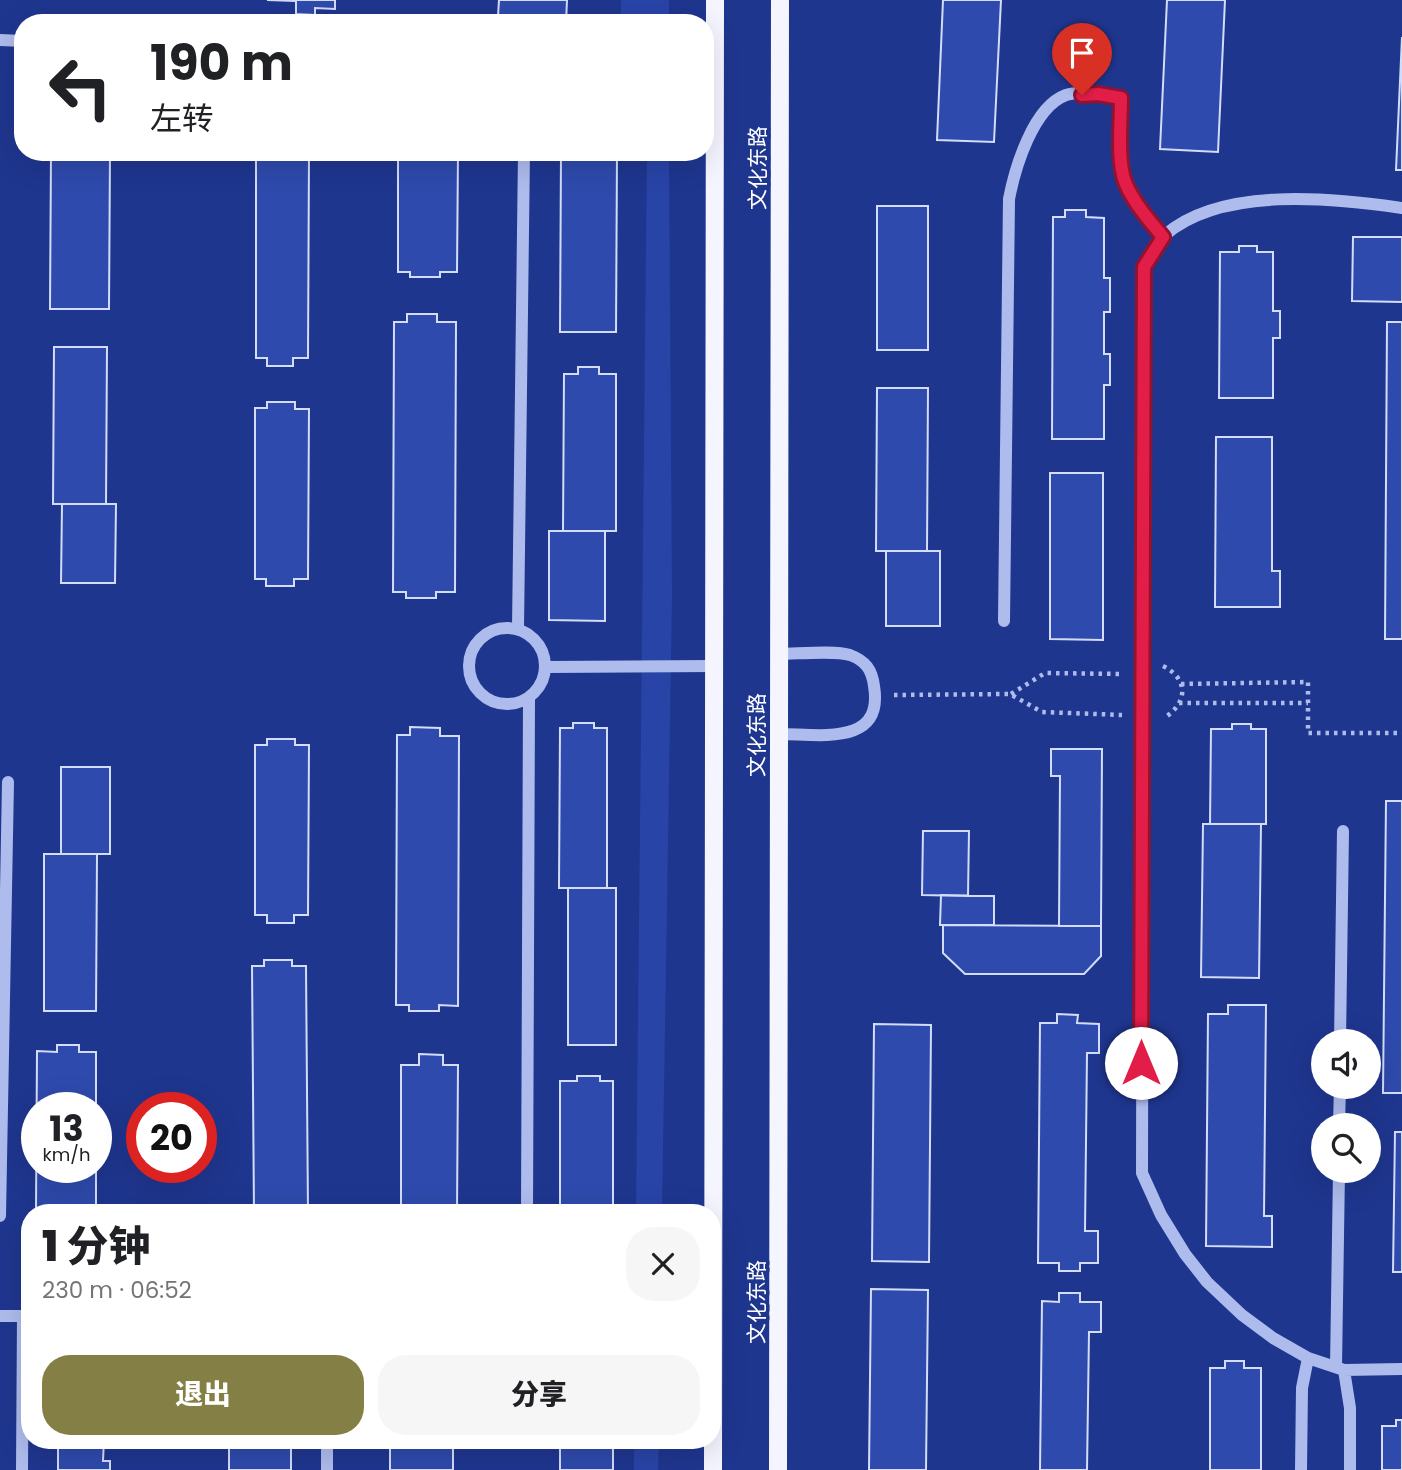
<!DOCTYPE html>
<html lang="zh">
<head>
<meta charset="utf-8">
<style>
	:root { --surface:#fff; --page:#f6f6f6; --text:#202124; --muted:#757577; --accent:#837f45 }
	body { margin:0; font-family:Poppins,"Noto Sans SC",sans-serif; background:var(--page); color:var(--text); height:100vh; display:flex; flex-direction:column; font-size:26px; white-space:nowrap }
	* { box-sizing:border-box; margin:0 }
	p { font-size:23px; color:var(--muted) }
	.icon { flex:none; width:38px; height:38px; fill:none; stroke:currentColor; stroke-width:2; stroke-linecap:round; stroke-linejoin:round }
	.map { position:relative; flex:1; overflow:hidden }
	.sheet { position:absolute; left:21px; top:1204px; width:700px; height:245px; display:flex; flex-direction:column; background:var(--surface); border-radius:28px; box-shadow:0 7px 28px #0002 }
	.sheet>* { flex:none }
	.top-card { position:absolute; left:14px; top:14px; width:700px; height:147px; border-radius:28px; box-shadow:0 7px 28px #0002; background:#fff; color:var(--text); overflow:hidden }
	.tools { position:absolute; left:1311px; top:1029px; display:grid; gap:14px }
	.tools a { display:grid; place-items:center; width:70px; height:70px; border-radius:50%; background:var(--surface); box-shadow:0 7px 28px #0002; font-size:35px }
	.speed { position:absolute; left:21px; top:1092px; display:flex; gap:14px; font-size:35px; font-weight:700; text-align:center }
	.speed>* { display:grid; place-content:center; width:91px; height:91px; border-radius:50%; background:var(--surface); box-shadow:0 7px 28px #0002; line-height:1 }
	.speed small { font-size:18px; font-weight:400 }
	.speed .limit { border:10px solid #d22; background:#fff; color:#111 }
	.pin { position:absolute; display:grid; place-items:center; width:60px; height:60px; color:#fff; margin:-72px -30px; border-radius:50% 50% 50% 0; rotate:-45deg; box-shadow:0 0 7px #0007 }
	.pin .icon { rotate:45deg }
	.me { position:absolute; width:77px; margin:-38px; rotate:0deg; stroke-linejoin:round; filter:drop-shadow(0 0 5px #0008) }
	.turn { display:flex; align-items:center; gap:24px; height:147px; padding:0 21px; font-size:32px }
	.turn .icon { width:91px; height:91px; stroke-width:2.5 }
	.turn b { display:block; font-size:49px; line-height:60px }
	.round { display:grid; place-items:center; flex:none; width:74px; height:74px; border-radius:28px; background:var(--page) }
	.overview { display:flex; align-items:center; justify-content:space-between; height:119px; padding:0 21px }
	h1 { font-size:42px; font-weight:800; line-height:52px }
	.button { display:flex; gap:14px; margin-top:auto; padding:14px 21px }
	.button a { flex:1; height:80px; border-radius:28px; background:var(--accent); color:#fff; font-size:28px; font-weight:800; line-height:80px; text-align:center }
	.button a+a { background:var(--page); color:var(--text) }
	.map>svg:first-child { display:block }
	.green { fill:#2844a7 }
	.building { fill:#2e4aac; stroke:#d3dcf9; stroke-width:2 }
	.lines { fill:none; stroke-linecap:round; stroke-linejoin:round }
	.path { stroke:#aebced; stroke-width:4.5; stroke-dasharray:3.5 5; stroke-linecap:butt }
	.minor { stroke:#aebced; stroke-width:12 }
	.major { stroke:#f4f5ff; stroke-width:18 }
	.route-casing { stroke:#92132f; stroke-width:18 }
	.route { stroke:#e11d48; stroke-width:12 }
	.labels { text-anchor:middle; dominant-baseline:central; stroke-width:7; stroke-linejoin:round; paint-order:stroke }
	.street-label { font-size:21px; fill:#fff; stroke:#1f368f }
</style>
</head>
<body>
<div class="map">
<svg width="1402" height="1470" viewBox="0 0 1402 1470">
	<rect width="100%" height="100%" fill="#1f368f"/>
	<path class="green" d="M621,0H669V23H621Z
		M647,152H669L672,596L662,1213H636Z
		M634,1440H659L658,1470H634Z"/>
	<path class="building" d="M267,0H335V9L315,8V15L296,14V1Z
		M499,0H567L566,23H527V17L498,16Z
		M943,0H1001L994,142L937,140Z
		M1167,0H1225L1218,152L1160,149Z
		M1402,37V170H1396Z
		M51,152H110L109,309H50Z
		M256,152H309L308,358H293V366H267V358H256Z
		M398,152H458L457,272H440V277H410V272H398Z
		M561,152H617L616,332H560Z
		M877,206H928V350H877Z
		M1065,210H1086V217L1104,218V278H1110V312H1104V354H1110V385H1104V439H1052L1053,217H1065Z
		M1353,237H1402V302L1352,301Z
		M1239,246H1257V252H1273V311H1280V338H1273V398H1219L1220,252H1239Z
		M407,314H437V322H456L455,592H436V598H406V592H393L394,322H407Z
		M1387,322H1402V639H1385Z
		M54,347H107L106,504H53Z
		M578,367H599V374H616V531H563L564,374H578Z
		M877,388H928L927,551H876Z
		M267,402H295V409H309L308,579H294V586H266V579H255V408H267Z
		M1216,437H1272V571H1280V607H1215Z
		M1050,473H1103V640L1050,639Z
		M62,504H116L115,583H61Z
		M549,531H605V621L549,620Z
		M886,551H940V626H886Z
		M573,723H594V728H607V888H559L560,728H573Z
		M1232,724H1251V729H1266V824H1210L1211,729H1232Z
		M410,727L440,728V736H459L458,1006L439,1005V1011H409V1005H396L397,735H410Z
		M267,739H295V745H309L308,915H294V923H267V915H255V745H267Z
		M1051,749H1102L1101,926H1059L1060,776H1051Z
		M61,767H110V854H61Z
		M1386,801H1402V1093H1383Z
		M1203,824H1261L1259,978L1201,977Z
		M923,831H969L968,896L922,895Z
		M44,854H97L96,1011H44Z
		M568,888H616V1045H568Z
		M941,895L994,896V925H940Z
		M943,925L1101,926V956L1084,974H965L943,953Z
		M264,960H292V966H306L308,1213H254L252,966H264Z
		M1228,1005H1266L1264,1216H1272V1247L1206,1246L1208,1014H1228Z
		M1057,1014L1078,1015L1077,1023L1099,1024V1053H1087L1085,1231H1098V1263H1080V1271H1059V1263H1038L1040,1023H1057Z
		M874,1024L931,1025L929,1262L872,1261Z
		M57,1045H79V1052H96V1108H37V1167H96V1210H36L37,1051L57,1052Z
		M419,1054L443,1055V1065H458L457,1213H401V1065H419Z
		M577,1076H600V1081H613V1213H560V1081H577Z
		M1395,1132H1402V1272H1393Z
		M48,1210H107V1213H48Z
		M871,1289L928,1290L926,1470H869Z
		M1059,1293H1080V1302H1101V1332H1089L1087,1470H1040L1042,1301L1059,1302Z
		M1225,1361H1244V1368H1261V1470H1210V1368H1225Z
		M1396,1420H1402V1470H1382V1426H1396Z
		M58,1440H104L103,1461H110V1470H58Z
		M229,1440H291V1470H229Z
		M390,1440H453V1470H390Z
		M560,1440H613V1470H560Z"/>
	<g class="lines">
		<path class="path" d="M1163,666C1189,679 1188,703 1164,718
			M1181,684L1308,682V733H1402
			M1011,694L1045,673L1122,674
			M894,695L1010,694L1042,712L1122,715
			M1179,703H1308"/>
		<path class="minor" d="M0,40L23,41
			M1402,208C1333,198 1221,186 1165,235C1156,243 1150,257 1144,267L1142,1173L1161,1215L1185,1254L1207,1282L1242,1315L1273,1338L1308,1358L1344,1370L1402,1369
			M1004,621L1009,199C1015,168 1033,107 1066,95C1082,90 1105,96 1121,98C1121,122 1117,160 1125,182C1133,202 1149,220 1163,237
			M469 666a38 38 0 1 1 76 0a38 38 0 1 1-76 0Z
			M518,629L524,152
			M546,667L714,666
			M779,734C819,734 884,747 874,686C872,670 866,661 850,655C835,650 797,654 780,654
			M1340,1041L1343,831
			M1339,1125L1340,1087
			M527,1213L529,698
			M0,1216L8,782
			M0,1316H29
			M1336,1367L1339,1171
			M1344,1370L1350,1408V1470
			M22,1470L23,1316
			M327,1470V1440
			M1301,1470L1302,1388L1308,1358"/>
		<path class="major" d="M713,1470L715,0
			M778,1470L780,0"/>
	</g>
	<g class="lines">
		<g class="route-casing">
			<path id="route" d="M1082,95L1098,94L1121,98C1121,122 1117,160 1125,182C1133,202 1149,220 1163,237L1144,267L1141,1063"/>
		</g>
		<use href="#route" class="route"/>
	</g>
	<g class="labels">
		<g class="street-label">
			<text transform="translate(757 168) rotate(-90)">文化东路</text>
			<text transform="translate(756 735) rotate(-90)">文化东路</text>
			<text transform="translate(756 1302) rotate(-90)">文化东路</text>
		</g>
	</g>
</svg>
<div class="tools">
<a><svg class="icon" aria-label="sound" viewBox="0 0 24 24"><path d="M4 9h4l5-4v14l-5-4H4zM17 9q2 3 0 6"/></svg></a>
<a><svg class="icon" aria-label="search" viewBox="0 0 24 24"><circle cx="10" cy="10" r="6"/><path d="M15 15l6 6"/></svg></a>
</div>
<div class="speed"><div>13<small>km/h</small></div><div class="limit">20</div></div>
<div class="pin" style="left:1082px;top:95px;background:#d93025"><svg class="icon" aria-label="arrive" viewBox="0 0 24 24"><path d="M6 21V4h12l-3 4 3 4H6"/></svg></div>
<svg class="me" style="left:1141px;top:1063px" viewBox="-20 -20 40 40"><circle r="19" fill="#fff"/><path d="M0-13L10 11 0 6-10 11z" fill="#e11d48"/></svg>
<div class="top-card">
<div class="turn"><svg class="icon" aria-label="left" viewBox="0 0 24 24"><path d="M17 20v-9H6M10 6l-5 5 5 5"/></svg><div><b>190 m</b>左转</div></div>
</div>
<section class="sheet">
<div class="overview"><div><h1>1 分钟</h1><p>230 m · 06:52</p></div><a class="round"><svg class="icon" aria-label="close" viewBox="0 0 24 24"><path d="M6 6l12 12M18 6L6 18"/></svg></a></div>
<div class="button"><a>退出</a><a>分享</a></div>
</section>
</div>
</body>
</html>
